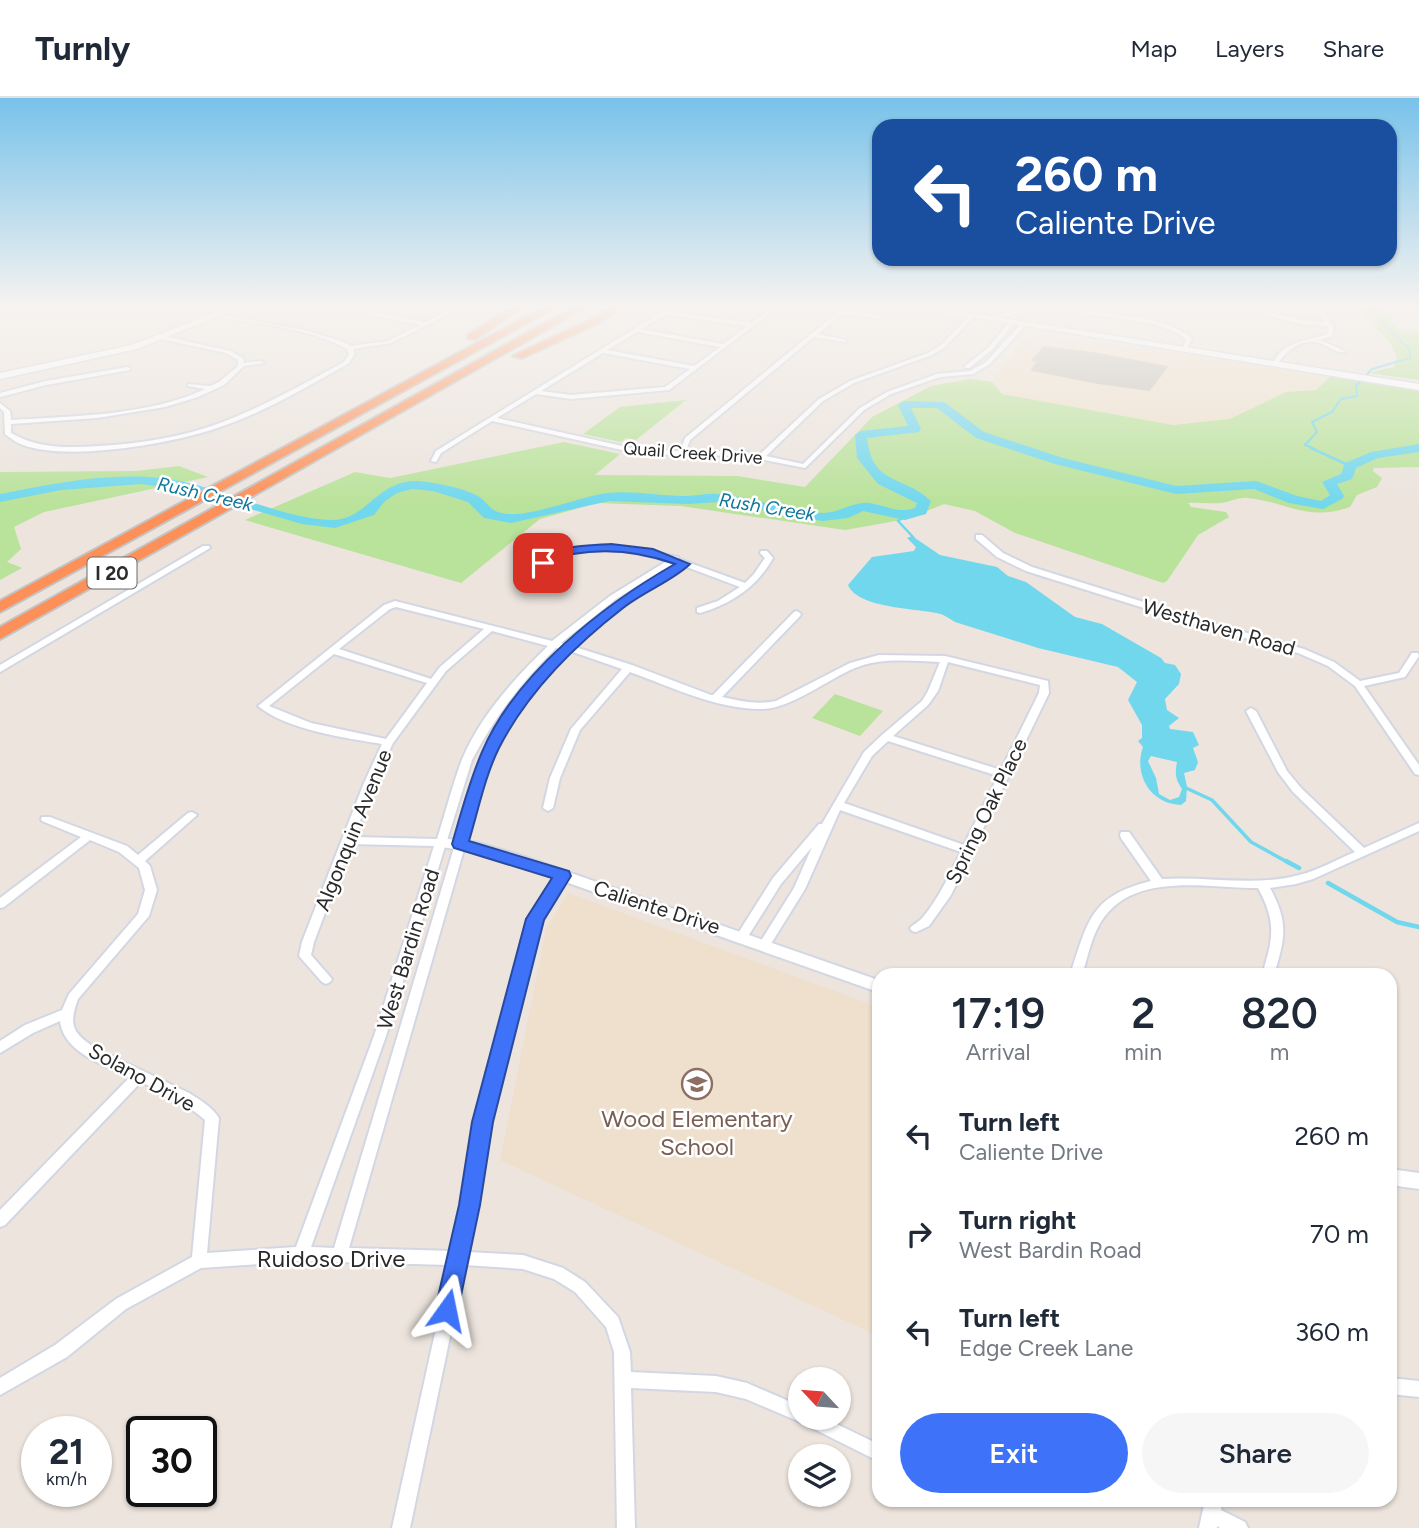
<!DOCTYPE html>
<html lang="en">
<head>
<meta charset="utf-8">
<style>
	:root { --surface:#fff; --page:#f6f6f7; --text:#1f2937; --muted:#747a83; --line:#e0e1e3; --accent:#3e72f8 }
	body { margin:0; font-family:Figtree,sans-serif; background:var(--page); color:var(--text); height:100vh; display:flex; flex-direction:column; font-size:26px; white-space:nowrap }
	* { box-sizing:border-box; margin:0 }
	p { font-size:23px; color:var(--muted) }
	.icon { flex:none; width:38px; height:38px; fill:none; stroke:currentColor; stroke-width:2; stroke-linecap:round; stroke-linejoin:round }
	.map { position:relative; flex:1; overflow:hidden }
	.panel { position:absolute; left:872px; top:870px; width:525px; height:539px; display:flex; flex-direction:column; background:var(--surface); border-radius:21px; box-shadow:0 2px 5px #0004 }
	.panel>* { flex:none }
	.guide { position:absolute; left:872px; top:21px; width:525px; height:147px; border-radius:21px; box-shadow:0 2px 5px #0004; background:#1a4fa0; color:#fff; overflow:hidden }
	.needle { width:46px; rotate:296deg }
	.buttons { position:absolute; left:788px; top:1269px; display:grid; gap:14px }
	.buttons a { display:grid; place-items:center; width:63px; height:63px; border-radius:50%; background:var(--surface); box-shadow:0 2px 5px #0004; font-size:35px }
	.speed { position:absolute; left:21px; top:1318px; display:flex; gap:14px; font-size:35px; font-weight:700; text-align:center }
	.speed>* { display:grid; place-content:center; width:91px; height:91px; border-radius:50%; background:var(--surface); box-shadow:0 2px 5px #0004; line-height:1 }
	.speed small { font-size:18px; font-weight:400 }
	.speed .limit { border:4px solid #111; border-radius:10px; background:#fff; color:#111 }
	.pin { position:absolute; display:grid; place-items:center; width:60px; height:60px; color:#fff; margin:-30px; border-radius:14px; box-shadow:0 4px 10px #0006 }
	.me { position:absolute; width:77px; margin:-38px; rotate:12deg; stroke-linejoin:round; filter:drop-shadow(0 0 5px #0008) }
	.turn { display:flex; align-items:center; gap:24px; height:147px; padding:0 28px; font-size:32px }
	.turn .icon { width:91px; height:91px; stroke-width:2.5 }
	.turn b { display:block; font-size:49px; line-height:60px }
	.eta { display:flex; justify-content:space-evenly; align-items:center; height:119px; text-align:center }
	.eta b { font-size:42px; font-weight:600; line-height:49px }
	.action { display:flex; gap:14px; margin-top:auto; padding:14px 28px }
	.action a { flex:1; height:80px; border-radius:42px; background:var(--accent); color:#fff; font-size:28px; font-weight:600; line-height:80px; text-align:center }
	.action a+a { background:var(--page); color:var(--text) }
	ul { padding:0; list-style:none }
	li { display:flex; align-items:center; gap:21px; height:98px; padding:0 28px }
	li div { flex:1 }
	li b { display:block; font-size:26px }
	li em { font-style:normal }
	header { display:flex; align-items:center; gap:42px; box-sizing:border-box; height:98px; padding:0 35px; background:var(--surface); border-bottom:2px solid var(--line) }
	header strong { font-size:33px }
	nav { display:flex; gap:38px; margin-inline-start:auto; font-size:24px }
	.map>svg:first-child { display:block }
	.education { fill:#eee0cc }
	.green { fill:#b9e29a }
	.water { fill:#71d7ed; fill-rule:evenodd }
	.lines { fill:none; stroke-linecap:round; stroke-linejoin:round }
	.stream-far3 { stroke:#71d7ed; stroke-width:2 }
	.stream-far2 { stroke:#71d7ed; stroke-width:2.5 }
	.stream-far1 { stroke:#71d7ed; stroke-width:3.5 }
	.stream { stroke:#71d7ed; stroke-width:4.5 }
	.river { fill:#71d7ed; fill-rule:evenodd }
	.building { fill:#c4bfb8; stroke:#c8c0b6; stroke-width:2 }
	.minor-casing { stroke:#d2d7e3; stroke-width:4 }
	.tertiary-casing { stroke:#d2d7e3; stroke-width:4 }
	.secondary-casing { stroke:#d2d7e3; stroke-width:3 }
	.motorway-casing { stroke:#c3c3c3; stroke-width:4 }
	.minor { fill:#fff; fill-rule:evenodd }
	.tertiary { fill:#fff; fill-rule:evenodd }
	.secondary { fill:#fff; fill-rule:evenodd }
	.motorway { fill:#fc9058; fill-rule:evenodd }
	.route { fill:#3e72f8; stroke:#284aa1; stroke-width:2 }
	.labels { text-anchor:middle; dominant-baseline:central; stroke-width:5; stroke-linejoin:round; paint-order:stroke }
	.far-street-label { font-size:18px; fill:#2a2a2a; stroke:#fff }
	.far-water-label { font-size:19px; font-style:italic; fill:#0f779a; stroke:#fff }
	.shield { fill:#fff; stroke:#6a6a6a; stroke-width:2 }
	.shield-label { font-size:19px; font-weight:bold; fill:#2a2a2a }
	.street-label { font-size:21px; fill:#2a2a2a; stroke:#fff }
	.near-education-label { font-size:24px; fill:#785e54; stroke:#fff }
	.near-street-label { font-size:24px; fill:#2a2a2a; stroke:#fff }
</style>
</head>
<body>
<header>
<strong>Turnly</strong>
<nav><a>Map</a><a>Layers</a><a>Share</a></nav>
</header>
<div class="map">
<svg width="1419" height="1430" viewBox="0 0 1419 1430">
	<rect width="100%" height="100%" fill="#ece4dd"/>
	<path class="education" d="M1041,236L1328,277L1329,280L1316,292L1286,294L1230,321L1173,327L1002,296L992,284L1024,241Z
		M568,795L878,909V1238L500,1062L546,831Z"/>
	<path class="green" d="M1355,207H1383L1399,233L1419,235V282L1368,275L1394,269L1397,259L1390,245Z
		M1328,277L1419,291V369L1374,370L1373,373L1382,380L1377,389L1357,397L1350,409C1308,424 1287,404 1248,400C1237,399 1231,404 1221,405C1210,406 1199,404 1188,405L1191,409L1226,414L1229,419L1198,437L1167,483L1163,485L1015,435L975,413L944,406L907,421L845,432L681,408L597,405L540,421L461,485L245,422L355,374L390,380L564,344L620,356L595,377L737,378L805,389L872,319L931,288L970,281L992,284L1002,296L1173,327L1230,321L1286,294L1316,292L1329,280Z
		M686,302L636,342L626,340L621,344L583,336L620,309Z
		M179,368L208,379L44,414L14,429L21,451L7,464L22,470L0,482V374L136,373Z
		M835,596L883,613L860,638L812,620Z"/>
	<path class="water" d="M912,438L940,457L997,469L1008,478L1026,484L1075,519L1102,526L1161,560L1165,565L1175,567L1181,576L1179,586L1165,601L1167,612L1179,620L1169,628L1170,631L1193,634L1199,647L1193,650L1198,664L1195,672L1184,675L1187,689L1186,703L1181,707C1151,706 1133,677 1143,649L1138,643L1142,640V627L1128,602L1137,584L1118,569L1038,550L955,524C950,521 946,518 941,516C918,510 858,511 848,487L872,459L914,453L916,449L907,440ZM1151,658L1177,664C1175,675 1175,681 1182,691L1179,699L1170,702L1159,696L1156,680L1148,663Z"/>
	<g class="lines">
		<path class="stream-far3" d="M1315,351L1305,347L1317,334L1312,324L1332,314L1341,301L1357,298L1356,288L1372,271L1410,260V252L1365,207"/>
		<path class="stream-far2" d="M1311,350L1350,368
			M905,418L898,423L914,440"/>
		<path class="stream-far1" d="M1186,690L1212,702L1251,744L1289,765"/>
		<path class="stream" d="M1286,763L1299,770
			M1328,785L1397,824L1419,829"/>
		<path class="river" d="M904,303L944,304L984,334L1063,360L1176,388L1256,383L1297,398L1321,403L1330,397L1322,384L1341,376L1345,365L1371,354L1419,346V354L1378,360L1356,370L1352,381L1337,386L1344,398L1342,401L1323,411L1289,405L1254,391L1176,396L1055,366L976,340L937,310H911L921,331L919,334L867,340C872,388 904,377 931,403L926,416L905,422L863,413L848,420L822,423L718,404L688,406L609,403L511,425L484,420L468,404L433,393L412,391L397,395L384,404L374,417L335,430L302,426L185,392L141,386L61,392L0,404V396C61,384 128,370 189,385C232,395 290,422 333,422C366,421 375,387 411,383C426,382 465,390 478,398C491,407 490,415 509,416C533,418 580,399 607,395C633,392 661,398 687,398C697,398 708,395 718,396C753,398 788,415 823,415C840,415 854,403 869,405C885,407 898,416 915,410L917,405L878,386L857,360L855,337L861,333L908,328L898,307Z"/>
	</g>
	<path class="building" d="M1044,249L1093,255L1167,269L1149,292L1098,285L1032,272L1038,263L1033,262Z"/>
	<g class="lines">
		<g class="minor-casing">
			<path id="minor" d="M323,207H335L425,224L453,211L458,212L391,245L353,251L355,256L348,266C308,288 267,313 223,328C176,345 70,364 23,347C17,345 10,340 5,336L4,314L0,310V305L10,313L11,322C73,318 148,318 205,291L188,288V286L210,288L219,284L238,268V262L226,255L161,241L160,240L163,238L230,253L243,260L244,265L261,263L264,265L244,268L224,287L198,299L165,309L97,320L11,326V335C39,351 68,350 99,348C139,346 182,339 220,325C263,309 303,286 344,264L349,256L347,251C306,229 255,225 210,218L207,216L208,215L304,232L341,243L351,248L388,243L420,227Z
				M775,207H781L669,292L571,301L536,296L497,320L640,352L680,353L685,340L846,207H852L847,212L884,218V220L882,221L844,215L818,236L846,242V244L814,239L690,342L686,353L745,354L759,357L819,301L850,283L928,255L941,247L970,217H974V219L945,249L932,257L854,285L823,303L766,358L803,366L860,310L887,294L937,276L970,273L986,264L1021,226L1026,227L990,266L973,276L940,279L891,296L864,312L805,370L745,358L640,356L492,323L441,355L436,364L431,363L436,353L663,213L751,225ZM666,216L747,228L723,246L641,231ZM637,234L720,249L694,268L607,252ZM603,255L690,271L665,289L571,297L541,293Z
				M983,207H989L990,208L987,210Z
				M1229,207H1239L1301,222L1325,224L1313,207H1318L1334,229L1332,238L1320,242L1347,254C1336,257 1326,245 1315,244C1299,242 1284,255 1277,267H1273C1279,244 1307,243 1327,236L1328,229L1327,228L1301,226Z
				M1077,211C1115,219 1160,215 1192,240L1186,253H1182L1186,241L1175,234L1150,225L1075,214Z
				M1009,224L1014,225L992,252L969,270H965V268L988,250Z
				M128,269L130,270V272L46,287L0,299V295L46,283Z
				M976,437H982L1003,455L1032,469L1201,522L1304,551L1334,564L1360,583L1399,575L1412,555H1418L1419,558L1405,579L1364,588L1419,667V677L1415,676L1355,588L1328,568L1298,555L1195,526L1026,473L997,459L976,441Z
				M604,447L625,449L678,459L679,461L745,485L754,476L765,460L760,455L761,453H767L773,460C757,489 731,506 700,515L697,514V510L718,503L740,489L684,468C645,492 608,518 575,549L632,567L711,597H713L794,514L797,513L801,516L800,518L722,599C740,603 757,607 776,603L850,565L879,557L945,558L1048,583L1049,595L951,797L929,828L916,834L912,833L910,830C914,826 919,824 923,819C939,800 949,777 961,754L840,712L805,791L769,849H761L759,846L794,790L812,749L781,786L747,840H739L737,837L773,780L819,726H822L864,654L882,637L922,603L928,593L940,564C912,563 881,559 855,570C828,581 792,610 763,611C719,612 671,589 630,574L580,632L560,680L553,710L548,713L543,710L550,680L571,631L622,571L570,553C544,578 519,607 502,639C493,658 487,677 480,696L349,1150L453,1153L463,1107L476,1024L529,821L559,774H567L569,777L541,821L490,1024L477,1107L468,1154L523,1157L563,1170L585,1184L618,1219L630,1254L631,1274L716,1278L747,1285L800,1308V1320H824L878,1346V1363L800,1324L746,1301L716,1294L631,1290L635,1430H617L614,1254L606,1229L575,1194L554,1181L523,1171L465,1167L410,1430H392L450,1167L301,1163L201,1170L126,1211L67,1259L0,1297V1280L55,1247L116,1201L192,1159L205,1022C186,1005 164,995 141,984L5,1127L0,1129V1112L130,979C105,968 63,954 60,923L33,935L0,955V943L25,927L62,912L69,896L138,816L145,792L139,770L119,754L90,742L4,809L0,810V800L81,739L42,723L41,721L42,719H50L127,748L138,757L188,715L192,714L197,717L145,763L150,768L157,792L149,818L78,901C68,928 73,935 95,950L189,995C200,1002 212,1009 219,1020L207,1155L296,1149L374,938L434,748L351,746L314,844L311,857L332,881L330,884L326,886L322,884L299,858L302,844L364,685L382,646C346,640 287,632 258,608L384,507L395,503L552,543L610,498L667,463C636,453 572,442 547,467L558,475V479H555L538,468C553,448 581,449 604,447ZM674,465L677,466C637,489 600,516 567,547L561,545L616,501ZM396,509L484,531L440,569L431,581L339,551L390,511ZM492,533L548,548C514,581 479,619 461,664C452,689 445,716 437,741L354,739L374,685L393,645L446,573ZM556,550L562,551C515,596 492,636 470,696L334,1150L311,1149L386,938L472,662C496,617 520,586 556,550ZM334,556L427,585L386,641L311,625L269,608ZM948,564L1040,587L1039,595L1001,672L893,638L928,607L938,593ZM888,643L998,678L964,747L844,705L872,658Z
				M203,448H209L210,450L0,574V567Z
				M1251,610L1256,613L1287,673L1301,690L1364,750L1419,725V733L1313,781L1296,786L1270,790C1289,825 1285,840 1274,877H1262C1273,840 1277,825 1258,790C1205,790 1126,771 1097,831C1090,845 1087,862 1082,877H1070C1088,823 1090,798 1151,783L1121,740L1120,737L1121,734H1129L1162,781C1206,778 1257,789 1299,777C1317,773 1338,761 1355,754L1293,694L1278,674L1246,613Z
				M1390,1280L1419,1283V1299L1390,1296Z
				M1205,1402H1223L1221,1412L1245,1424L1248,1430H1220L1217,1428V1430H1199Z"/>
		</g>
		<g class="tertiary-casing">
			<path id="tertiary" d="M441,740L478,745L519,757L878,882V894L509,764L478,755L436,748L434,745Z
				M1390,1071L1419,1075V1091L1390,1087Z"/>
		</g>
		<g class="secondary-casing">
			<path id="secondary" d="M234,207H246L137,251L0,281V275L132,247Z
				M898,207H919L994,219L1023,209L1026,213L1002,220L1419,286V292Z"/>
		</g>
		<g class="motorway-casing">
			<path id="motorway" d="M514,207H526L476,241H468V237Z
				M547,207H560L0,514V503Z
				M577,207H590L0,541V529Z
				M614,207H626L599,225L522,260L513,258L591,221Z"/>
		</g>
		<use href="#minor" class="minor"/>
		<use href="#tertiary" class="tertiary"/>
		<use href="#secondary" class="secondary"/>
		<use href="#motorway" class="motorway"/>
	</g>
	<linearGradient id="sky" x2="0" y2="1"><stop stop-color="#78c2ea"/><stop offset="0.51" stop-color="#f6f3f0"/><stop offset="1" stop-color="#f6f3f0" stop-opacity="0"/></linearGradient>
	<rect width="1419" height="408" fill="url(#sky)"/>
	<path class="route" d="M611,446L653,451L690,466C674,482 643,494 623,510C574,548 527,595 499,650C485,678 478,713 469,743L569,773L571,778L544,822L493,1024L480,1107L458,1212L455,1220L447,1224L438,1220L435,1212L459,1107L472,1024L526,821L552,780L454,750L452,746C461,715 469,684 482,654C515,576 603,507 675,466C642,454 607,450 573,456C561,458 553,465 543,468L537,465C556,446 586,448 611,446Z"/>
	<defs>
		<g id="school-ring" transform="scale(1.575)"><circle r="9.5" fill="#fff" stroke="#8d6e63" stroke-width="1.5"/><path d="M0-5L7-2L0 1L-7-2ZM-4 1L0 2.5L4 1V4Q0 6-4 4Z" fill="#8d6e63"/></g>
	</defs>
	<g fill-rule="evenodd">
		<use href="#school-ring" x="697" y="986"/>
	</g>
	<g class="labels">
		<g class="far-street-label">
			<text transform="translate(693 355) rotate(4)">Quail Creek Drive</text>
		</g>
		<g class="far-water-label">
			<text transform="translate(205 396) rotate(13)">Rush Creek</text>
			<text transform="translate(767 409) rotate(9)">Rush Creek</text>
		</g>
		<rect class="shield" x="87.5" y="459.5" width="49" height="31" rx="5"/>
		<g class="shield-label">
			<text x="112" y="475">I 20</text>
		</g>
		<g class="street-label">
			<text transform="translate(1219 529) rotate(16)">Westhaven Road</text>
			<text transform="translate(986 713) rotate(-64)">Spring Oak Place</text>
			<text transform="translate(353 732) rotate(-68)">Algonquin Avenue</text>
			<text transform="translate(657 809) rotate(18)">Caliente Drive</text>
			<text transform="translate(408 851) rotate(-73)">West Bardin Road</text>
			<text transform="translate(142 979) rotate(29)">Solano Drive</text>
		</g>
		<g class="near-education-label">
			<text x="697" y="1020">Wood Elementary<tspan x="697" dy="28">School</tspan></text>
		</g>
		<g class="near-street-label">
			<text x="331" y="1160">Ruidoso Drive</text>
		</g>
	</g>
</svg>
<div class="buttons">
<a><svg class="needle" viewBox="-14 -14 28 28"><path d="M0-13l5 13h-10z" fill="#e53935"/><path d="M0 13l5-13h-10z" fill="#747a83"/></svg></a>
<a><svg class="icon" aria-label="layers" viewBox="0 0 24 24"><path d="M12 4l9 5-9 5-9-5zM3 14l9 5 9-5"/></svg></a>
</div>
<div class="speed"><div>21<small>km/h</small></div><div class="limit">30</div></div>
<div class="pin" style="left:543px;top:465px;background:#d93025"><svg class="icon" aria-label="arrive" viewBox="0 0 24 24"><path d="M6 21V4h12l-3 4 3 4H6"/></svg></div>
<svg class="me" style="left:447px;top:1212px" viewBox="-20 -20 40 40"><path d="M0-17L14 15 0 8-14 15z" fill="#3e72f8" stroke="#fff" stroke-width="4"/></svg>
<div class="guide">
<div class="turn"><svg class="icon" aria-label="left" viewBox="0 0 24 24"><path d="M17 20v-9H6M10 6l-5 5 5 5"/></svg><div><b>260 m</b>Caliente Drive</div></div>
</div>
<section class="panel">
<div class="eta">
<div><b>17:19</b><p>Arrival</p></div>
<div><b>2</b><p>min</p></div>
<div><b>820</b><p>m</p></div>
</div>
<ul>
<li><svg class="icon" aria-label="left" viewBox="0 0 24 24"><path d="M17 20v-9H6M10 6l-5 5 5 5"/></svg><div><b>Turn left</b><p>Caliente Drive</p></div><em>260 m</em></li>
<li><svg class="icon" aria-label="right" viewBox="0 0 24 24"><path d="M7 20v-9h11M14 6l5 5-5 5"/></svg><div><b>Turn right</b><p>West Bardin Road</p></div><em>70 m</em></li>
<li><svg class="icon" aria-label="left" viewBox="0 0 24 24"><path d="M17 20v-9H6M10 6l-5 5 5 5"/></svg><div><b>Turn left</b><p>Edge Creek Lane</p></div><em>360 m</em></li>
</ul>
<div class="action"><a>Exit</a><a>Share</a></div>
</section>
</div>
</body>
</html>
